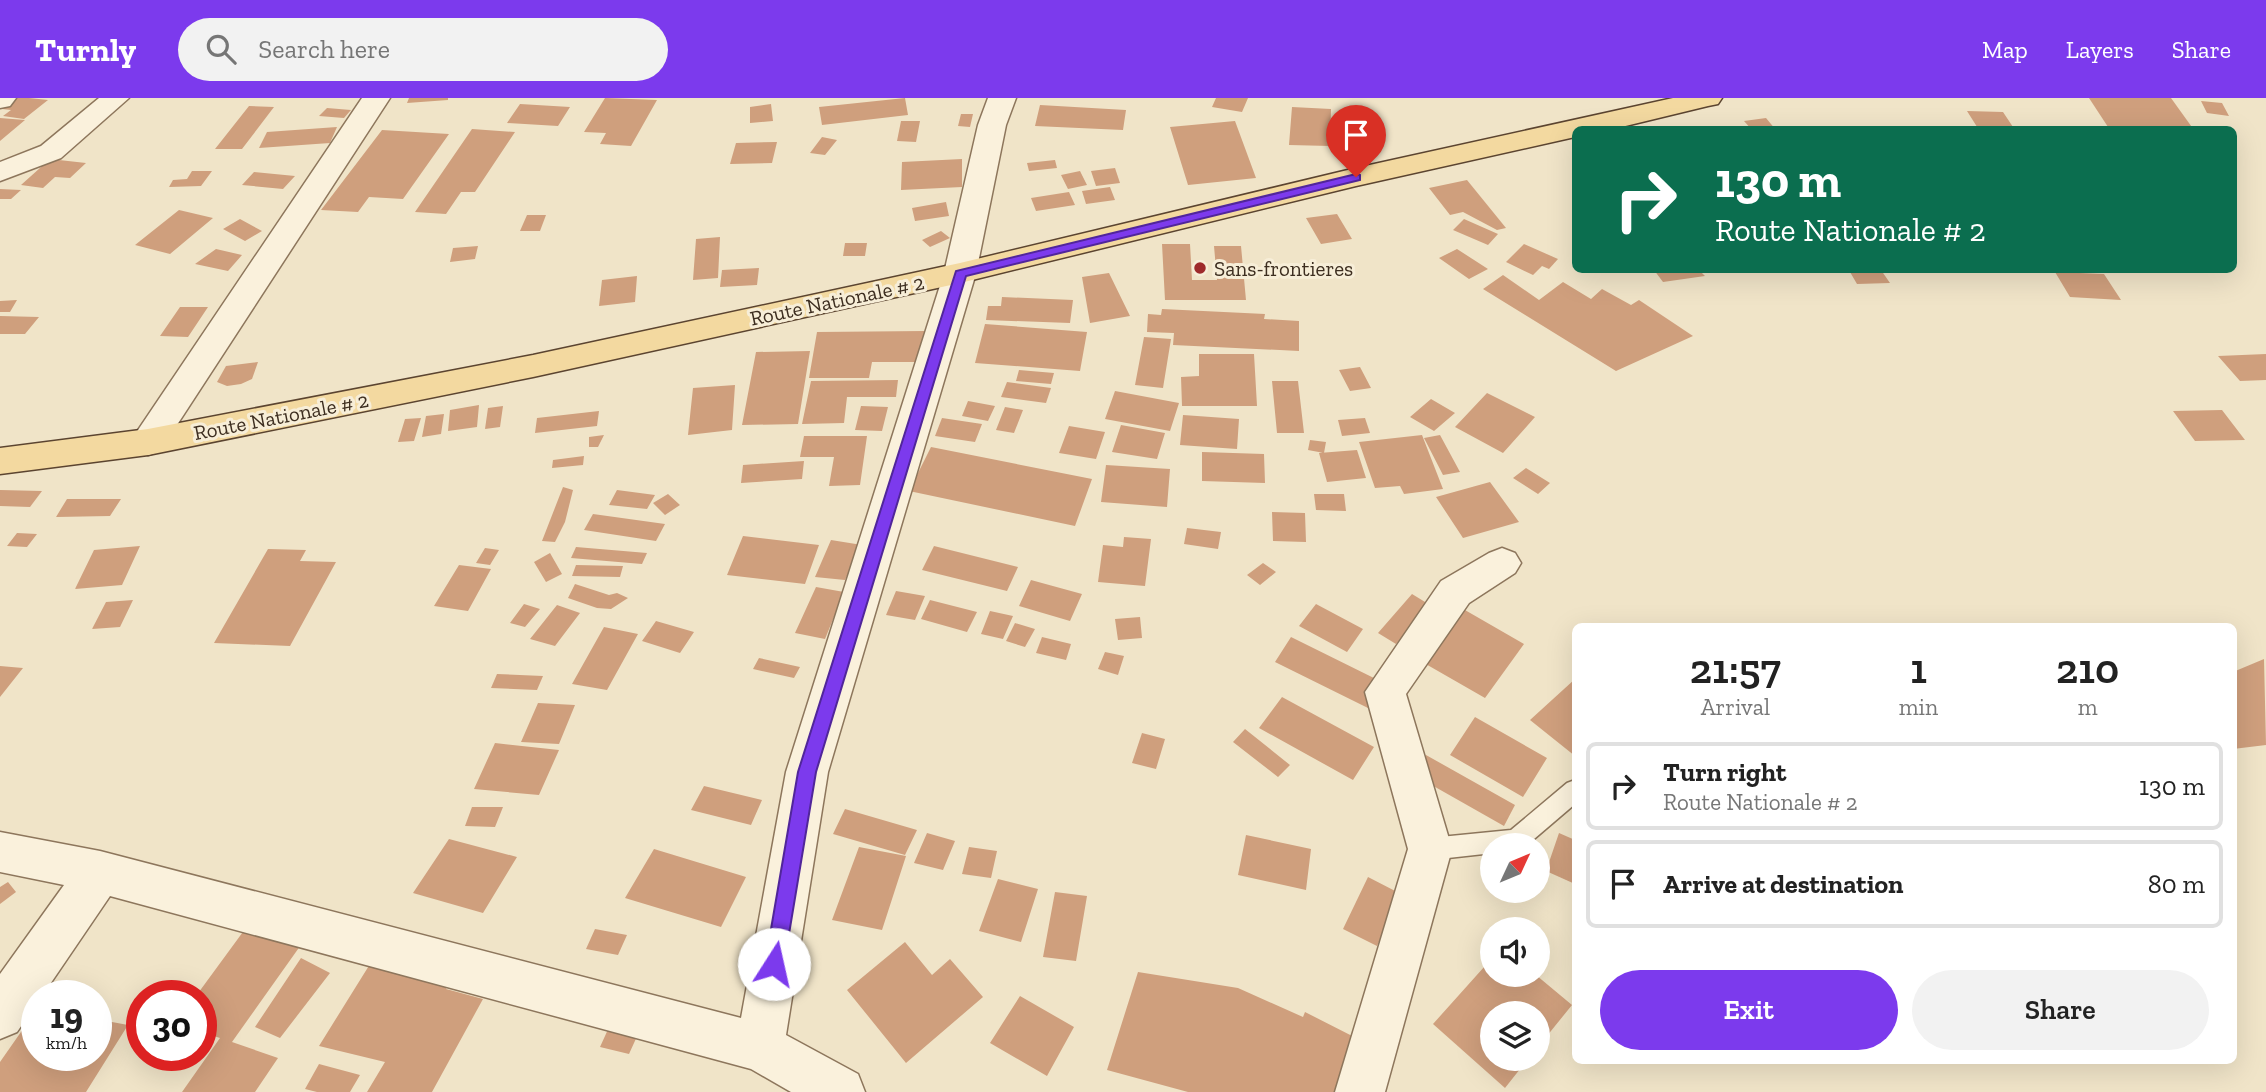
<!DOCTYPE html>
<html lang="en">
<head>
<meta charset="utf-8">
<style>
	:root { --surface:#fff; --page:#f2f2f2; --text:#222; --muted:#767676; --line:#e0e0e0; --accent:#7c3aed }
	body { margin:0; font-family:"Zilla Slab",serif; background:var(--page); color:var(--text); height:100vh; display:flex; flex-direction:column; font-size:26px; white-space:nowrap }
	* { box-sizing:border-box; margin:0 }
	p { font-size:23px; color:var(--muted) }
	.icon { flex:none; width:38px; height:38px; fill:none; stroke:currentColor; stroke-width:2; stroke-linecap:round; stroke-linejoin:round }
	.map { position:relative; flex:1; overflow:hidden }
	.drawer { position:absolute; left:1572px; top:525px; width:665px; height:441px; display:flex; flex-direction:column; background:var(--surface); border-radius:10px; box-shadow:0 7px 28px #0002 }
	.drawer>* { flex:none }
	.hud { position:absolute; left:1572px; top:28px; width:665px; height:147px; border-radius:10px; box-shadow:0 7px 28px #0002; background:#0b6e4f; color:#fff; overflow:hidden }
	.needle { width:46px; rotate:46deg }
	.tools { position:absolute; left:1480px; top:735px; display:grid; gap:14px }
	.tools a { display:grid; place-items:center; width:70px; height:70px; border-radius:50%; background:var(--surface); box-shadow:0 7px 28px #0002; font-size:35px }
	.speed { position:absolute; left:21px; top:882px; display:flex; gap:14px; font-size:35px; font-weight:700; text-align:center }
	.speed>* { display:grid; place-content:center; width:91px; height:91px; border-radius:50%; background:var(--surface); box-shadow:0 7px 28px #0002; line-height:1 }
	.speed small { font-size:18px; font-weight:400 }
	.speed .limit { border:10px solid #d22; background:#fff; color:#111 }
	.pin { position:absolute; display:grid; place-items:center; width:60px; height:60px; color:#fff; margin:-72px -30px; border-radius:50% 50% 50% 0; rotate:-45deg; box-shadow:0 0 7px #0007 }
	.pin .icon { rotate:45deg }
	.me { position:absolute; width:77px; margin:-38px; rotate:10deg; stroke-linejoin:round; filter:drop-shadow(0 0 5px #0008) }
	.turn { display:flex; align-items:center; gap:24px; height:147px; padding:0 28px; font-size:32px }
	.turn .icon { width:91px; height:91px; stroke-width:2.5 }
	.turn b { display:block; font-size:49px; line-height:60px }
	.eta { display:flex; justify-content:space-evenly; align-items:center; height:119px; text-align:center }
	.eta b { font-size:42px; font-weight:600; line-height:49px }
	.action { display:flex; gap:14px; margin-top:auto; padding:14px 28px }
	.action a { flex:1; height:80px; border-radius:42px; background:var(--accent); color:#fff; font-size:28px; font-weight:600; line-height:80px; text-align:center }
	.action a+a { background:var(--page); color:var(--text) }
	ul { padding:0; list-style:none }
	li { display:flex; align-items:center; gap:21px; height:88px; margin:0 14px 10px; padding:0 14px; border:4px solid var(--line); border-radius:10px }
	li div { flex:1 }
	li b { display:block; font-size:26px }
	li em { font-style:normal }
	header { display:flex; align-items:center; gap:42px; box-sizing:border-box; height:98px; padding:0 35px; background:var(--accent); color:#fff }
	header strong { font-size:33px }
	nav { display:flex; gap:38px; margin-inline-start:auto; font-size:24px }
	.search { width:490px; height:63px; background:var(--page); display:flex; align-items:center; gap:18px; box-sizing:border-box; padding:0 24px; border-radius:38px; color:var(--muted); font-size:26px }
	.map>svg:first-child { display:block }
	.building { fill:#cf9f7d }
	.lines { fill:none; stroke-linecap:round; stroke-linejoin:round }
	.service-casing { stroke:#8d765c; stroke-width:3 }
	.minor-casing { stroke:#8d765c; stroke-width:3 }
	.primary-casing { stroke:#5b4430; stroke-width:3 }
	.service { fill:#faf1dc; fill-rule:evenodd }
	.minor { fill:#faf1dc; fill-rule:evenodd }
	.primary { fill:#f3d9a0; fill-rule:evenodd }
	.route { fill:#7c3aed; stroke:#51269a; stroke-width:2 }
	.poi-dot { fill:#9e2a2b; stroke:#f7eed8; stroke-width:2.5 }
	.labels { text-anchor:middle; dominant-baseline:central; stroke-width:6; stroke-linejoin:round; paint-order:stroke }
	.poi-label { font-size:21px; fill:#3d2e20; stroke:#f7eed8; text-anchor:start }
	.street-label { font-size:21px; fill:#3d2e20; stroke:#f7eed8 }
</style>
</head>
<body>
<header>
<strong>Turnly</strong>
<div class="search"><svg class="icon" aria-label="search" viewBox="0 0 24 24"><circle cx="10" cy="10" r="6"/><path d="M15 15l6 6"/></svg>Search here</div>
<nav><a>Map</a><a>Layers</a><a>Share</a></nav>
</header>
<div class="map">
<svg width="2266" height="994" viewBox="0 0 2266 994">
	<rect width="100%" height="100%" fill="#f0e4c8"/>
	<path class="building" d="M16,0H29L48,2L24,21L3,18L11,12L2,11Z
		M409,0H448V2L407,5Z
		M605,0L657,2L631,48L600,46L606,35L584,34Z
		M905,0L908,17L822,27L819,9Z
		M1216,0H1248L1242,14L1212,9Z
		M2089,0H2171L2194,32H2110Z
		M2201,3L2222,5L2229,18L2207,15Z
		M520,6L570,9L558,28L507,25Z
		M771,6L773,23L750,25V9Z
		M1040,7L1126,12L1123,32L1035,28Z
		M249,8L274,9L242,51H215Z
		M1292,9L1331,11L1330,48L1289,47Z
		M327,10L351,12L344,20L319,18Z
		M1967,13L2003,14L2015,32H1979Z
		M961,16H973L970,29L958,28Z
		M0,20L25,22L0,43Z
		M1766,20L1776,32H1752L1744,23Z
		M901,23H920L916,44L897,43Z
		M1235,23L1256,80L1188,87L1170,29Z
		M337,29L330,45L259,50L267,34Z
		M472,31L515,34L475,94H461L446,116L415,114Z
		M382,32L449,36L403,101L369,99L358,114L321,112Z
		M822,39L837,42L825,57L810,55Z
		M777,44L772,65L730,66L736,45Z
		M50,61L86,65L70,80L55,79L43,90L21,87Z
		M962,61V89L901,92L902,64Z
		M1055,62L1057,70L1029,73L1027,65Z
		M1115,70L1120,85L1096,88L1091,73Z
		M192,73H212L201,88L169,89L173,82L187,81Z
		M1080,73L1087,87L1068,91L1061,77Z
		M254,74L295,78L283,91L242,87Z
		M1467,82L1506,130L1497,132L1463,114L1450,117L1429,90Z
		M1110,89L1115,102L1086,106L1082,93Z
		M0,91L21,92L11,101H0Z
		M1069,94L1075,107L1036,113L1031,100Z
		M946,104L949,118L915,123L912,110Z
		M179,112L213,120L170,156L135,147Z
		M1337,116L1352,141L1321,146L1306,120Z
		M527,117H546L540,133H520Z
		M240,121L262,133L245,143L223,131Z
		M1464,121L1498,136L1488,147L1453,132Z
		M941,133L950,140L930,149L922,142Z
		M720,139L718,180L693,182L696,141Z
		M845,145H867L865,158H843Z
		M1162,146H1190L1192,182H1217L1214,148H1241L1246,202H1165Z
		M1524,146L1558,161L1549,171L1542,168L1533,177L1506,164Z
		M478,148L475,161L450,164L453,150Z
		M216,151L242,157L228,173L195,166Z
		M1457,151L1488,171L1469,181L1439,160Z
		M759,170L757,187L720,189L722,172Z
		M1654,172H1699L1705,178L1663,184Z
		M1865,172H1881L1890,185L1857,186L1850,174L1866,173Z
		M2055,174L2104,176L2121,202L2070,199Z
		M1109,175L1130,218L1090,225L1082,179Z
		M1503,177L1539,202L1563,184L1591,201L1602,191L1631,207L1639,202L1693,238L1616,273L1483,191Z
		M637,178L635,204L599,208L602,182Z
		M1002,199L1073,202L1070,225L986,222L988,208H1001Z
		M17,202L10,214H0V203Z
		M180,209H208L188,239L160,238Z
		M1162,211L1265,216L1264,221L1299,223V253L1173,247L1174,235L1147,234L1148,216L1161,217Z
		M0,218L39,219L25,236H0Z
		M985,226L1087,234L1080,273L975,265Z
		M925,233L921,264H872L869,280H809L817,234Z
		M1144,239L1171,241L1163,290L1135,287Z
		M810,253L798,326L742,327L756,254Z
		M1199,256H1254L1257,308H1182L1181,279L1199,278Z
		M2266,256V282L2240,283L2218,258Z
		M258,264L252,281L241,286L227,288L217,284L226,268Z
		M1360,269L1371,290L1350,293L1339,272Z
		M1019,272L1054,275L1051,286L1016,283Z
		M898,282L896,299H847L844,325L802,326L811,283Z
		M1272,283H1298L1304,335H1277Z
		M1007,284L1051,290L1046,305L1001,299Z
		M735,287L732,332L688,337L693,290Z
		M1115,293L1179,305L1170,333L1105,321Z
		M1487,295L1535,319L1503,355L1455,329Z
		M1431,301L1455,315L1434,333L1410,319Z
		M968,303L995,308L988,323L962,318Z
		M479,307L477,329L448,333L450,312Z
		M503,308L500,329L485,331L488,310Z
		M861,308L888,309L882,333L855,332Z
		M1005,309L1023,312L1014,335L996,332Z
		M2222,312L2245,342L2195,343L2173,313Z
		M599,313L597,328L535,335L537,320Z
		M444,316L441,336L422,339L426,318Z
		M1183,317L1239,321L1237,351L1180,347Z
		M421,320L414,343L398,344L405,321Z
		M942,320L982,326L975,344L935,338Z
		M1365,320L1370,335L1342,338L1338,322Z
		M1121,327L1165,335L1157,361L1112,354Z
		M1069,328L1105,334L1096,361L1059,355Z
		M604,337L598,349H589V339Z
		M1422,337L1443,391L1404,396L1400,388L1375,390L1359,344Z
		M1440,337L1460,374L1443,377L1424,340Z
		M804,338H867L860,387L829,388L834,359H800Z
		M1310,342L1326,344L1324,355L1308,352Z
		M931,349L1092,381L1075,428L909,393Z
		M1357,352L1366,380L1327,384L1319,355Z
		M1202,354L1264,356L1265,385L1202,383Z
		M584,358L583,367L552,370L553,362Z
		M804,363L802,381L741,385L743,367Z
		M1106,367L1170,371L1167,409L1101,404Z
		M1526,370L1550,385L1538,396L1513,380Z
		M1490,384L1519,424L1463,440L1436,399Z
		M563,389L573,392L565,424L555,444L542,443Z
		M0,392L42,393L30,409L0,408Z
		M617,392L655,397L647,411L609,407Z
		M668,396L680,407L665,417L653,405Z
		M1314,396H1344L1346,413L1316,412Z
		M67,401H121L110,418L56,419Z
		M1272,414L1305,415L1306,444L1273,443Z
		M593,416L665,426L656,443L584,432Z
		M1187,430L1221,434L1218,451L1184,446Z
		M17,435L37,436L27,449L7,448Z
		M743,438L819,447L805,486L727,477Z
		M1124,439L1151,441L1145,488L1098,484L1103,447L1123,449Z
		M831,442L862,447L845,482L815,479Z
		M140,448L122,487L75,491L94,452Z
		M934,448L1018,469L1007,493L922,472Z
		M576,449L647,455L642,466L571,460Z
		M485,450L499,452L490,467L476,465Z
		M268,451L306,452L300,463L336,464L290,548L214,545Z
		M550,455L562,476L546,484L534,464Z
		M1263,465L1276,474L1260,487L1247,477Z
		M459,467L491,471L468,513L434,508Z
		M576,467L623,468L620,479L572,478Z
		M1031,482L1082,496L1070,523L1019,508Z
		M575,486L609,497L617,495L628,500L611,511L597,510L568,500Z
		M816,489L844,494L825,541L795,535Z
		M896,493L925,498L915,522L886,517Z
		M1412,496L1430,507L1396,546L1378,535Z
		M133,502L120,529L92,531L106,504Z
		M930,502L977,514L967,534L921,521Z
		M524,506L540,511L525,529L510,525Z
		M1316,506L1363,531L1347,554L1299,528Z
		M557,507L580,515L555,548L530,541Z
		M1458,508L1524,546L1485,600L1417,561Z
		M990,513L1013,518L1003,541L981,536Z
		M1140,519L1142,540L1118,542L1115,521Z
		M656,523L694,534L680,555L642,543Z
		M1015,525L1035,531L1025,549L1006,543Z
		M604,529L638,536L607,592L572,586Z
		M1042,539L1071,546L1066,562L1036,555Z
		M1291,539L1386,586L1370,611L1275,564Z
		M1105,554L1124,558L1118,577L1098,571Z
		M759,560L800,569L794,580L753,571Z
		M2264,561L2266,647L2233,651V574Z
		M0,568L23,570L0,599Z
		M497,576L543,578L537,592L491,590Z
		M1575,581V658L1530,622Z
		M1282,599L1374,649L1353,682L1259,630Z
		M538,605L575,607L559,646L521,644Z
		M1475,619L1547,660L1523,699L1450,657Z
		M1245,631L1290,667L1278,679L1233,644Z
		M1142,635L1165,641L1156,671L1132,665Z
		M495,645L559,652L539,697L474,691Z
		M1426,657L1515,707L1504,728L1414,677Z
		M704,688L762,702L751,727L691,712Z
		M472,709H503L495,729L465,728Z
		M845,711L917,732L905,757L833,736Z
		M927,735L955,743L943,772L914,765Z
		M1559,735L1575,742V786L1546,773Z
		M1246,737L1311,751L1306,792L1238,777Z
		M449,741L517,759L483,815L413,795Z
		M859,749L906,758L882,832L832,822Z
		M969,749L997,753L991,780L962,776Z
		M654,751L746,779L721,829L625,800Z
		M1368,779L1401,796L1377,848L1343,831Z
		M998,781L1038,791L1021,844L979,833Z
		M8,784L16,794L0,806V789Z
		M1055,794L1087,798L1076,863L1043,859Z
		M248,827L303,844L232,944L278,960L255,994H182L220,940L201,934V898H196Z
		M595,831L627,837L618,857L586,851Z
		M905,844L932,877L950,861L983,899L906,965L847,892Z
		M375,858L454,878L446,891L483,901L432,994H367L385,964L319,948Z
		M1493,859V877H1536L1572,907L1538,949V915H1493V961H1528L1505,990L1433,926Z
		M301,860L330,875L280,940L255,929Z
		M1138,874L1238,890L1303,919L1305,914L1362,943L1340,994H1188L1107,972Z
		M1020,898L1074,929L1047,978L990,945Z
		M37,911V957H96V921L128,927L86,994H0V964Z
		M610,927L639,934L629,956L600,949Z
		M151,957H178L168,970L147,963Z
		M319,966L360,977L350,994H317L305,991Z"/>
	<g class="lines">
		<g class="service-casing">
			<path id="service" d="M1575,682V706L1527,747H1493V755L1430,762L1421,759L1418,751L1421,743L1430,740L1511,732L1567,685Z"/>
		</g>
		<g class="minor-casing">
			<path id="minor" d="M0,0H16L10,8L0,10Z
				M99,0H129L61,60L0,83V64L41,48Z
				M362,0H390L160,353L148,357L136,353L131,344L136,335Z
				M988,0H1016L1006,27L976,175L828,674L786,937L858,976L865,994H791L751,971L110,798L42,898H37V905L17,934L0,941V876L64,787L0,774V734L100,753L741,920L786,674L944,175L978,27Z
				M1502,450L1515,455L1521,465L1515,475L1469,505L1406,596L1452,751L1385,994H1335L1408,751L1365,594L1441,483L1489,455Z"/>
		</g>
		<g class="primary-casing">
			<path id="primary" d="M1673,0H1722L1718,6L1708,8L1609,32H1575V39L1356,88L960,185L533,279L148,357L0,376V350L148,331L533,257L960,165L1356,70Z"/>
		</g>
		<use href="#service" class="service"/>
		<use href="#minor" class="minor"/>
		<use href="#primary" class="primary"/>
	</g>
	<path class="route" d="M1356,76L1360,77V82L966,178L816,674L784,866L781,873L774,876L768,873L765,866L798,674L956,173Z"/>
	<circle class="poi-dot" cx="1200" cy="170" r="7"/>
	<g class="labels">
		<g class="poi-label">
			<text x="1214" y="170">Sans-frontieres</text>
		</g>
		<g class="street-label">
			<text transform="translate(837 202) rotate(-12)">Route Nationale # 2</text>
			<text transform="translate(281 318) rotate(-11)">Route Nationale # 2</text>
		</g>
	</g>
</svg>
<div class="tools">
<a><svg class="needle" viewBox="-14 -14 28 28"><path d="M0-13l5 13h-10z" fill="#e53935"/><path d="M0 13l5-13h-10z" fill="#767676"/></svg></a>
<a><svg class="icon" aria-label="sound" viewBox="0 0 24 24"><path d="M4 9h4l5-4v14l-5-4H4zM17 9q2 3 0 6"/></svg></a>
<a><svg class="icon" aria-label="layers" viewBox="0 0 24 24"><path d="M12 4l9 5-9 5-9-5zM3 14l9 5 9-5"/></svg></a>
</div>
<div class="speed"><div>19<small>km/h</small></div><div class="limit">30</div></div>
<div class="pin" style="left:1356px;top:79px;background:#d93025"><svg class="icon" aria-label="arrive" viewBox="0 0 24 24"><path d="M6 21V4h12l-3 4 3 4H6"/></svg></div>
<svg class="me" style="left:774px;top:866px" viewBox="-20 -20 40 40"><circle r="19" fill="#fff"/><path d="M0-13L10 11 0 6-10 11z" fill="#7c3aed"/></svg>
<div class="hud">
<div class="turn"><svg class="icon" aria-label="right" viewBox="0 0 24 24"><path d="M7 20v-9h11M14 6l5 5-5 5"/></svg><div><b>130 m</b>Route Nationale # 2</div></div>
</div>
<section class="drawer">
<div class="eta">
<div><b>21:57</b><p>Arrival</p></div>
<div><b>1</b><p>min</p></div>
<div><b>210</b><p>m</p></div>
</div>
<ul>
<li><svg class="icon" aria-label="right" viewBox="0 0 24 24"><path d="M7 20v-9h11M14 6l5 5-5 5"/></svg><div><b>Turn right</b><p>Route Nationale # 2</p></div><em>130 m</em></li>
<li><svg class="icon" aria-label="arrive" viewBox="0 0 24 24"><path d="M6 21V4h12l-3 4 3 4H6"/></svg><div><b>Arrive at destination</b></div><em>80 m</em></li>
</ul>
<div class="action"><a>Exit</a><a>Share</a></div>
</section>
</div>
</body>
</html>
